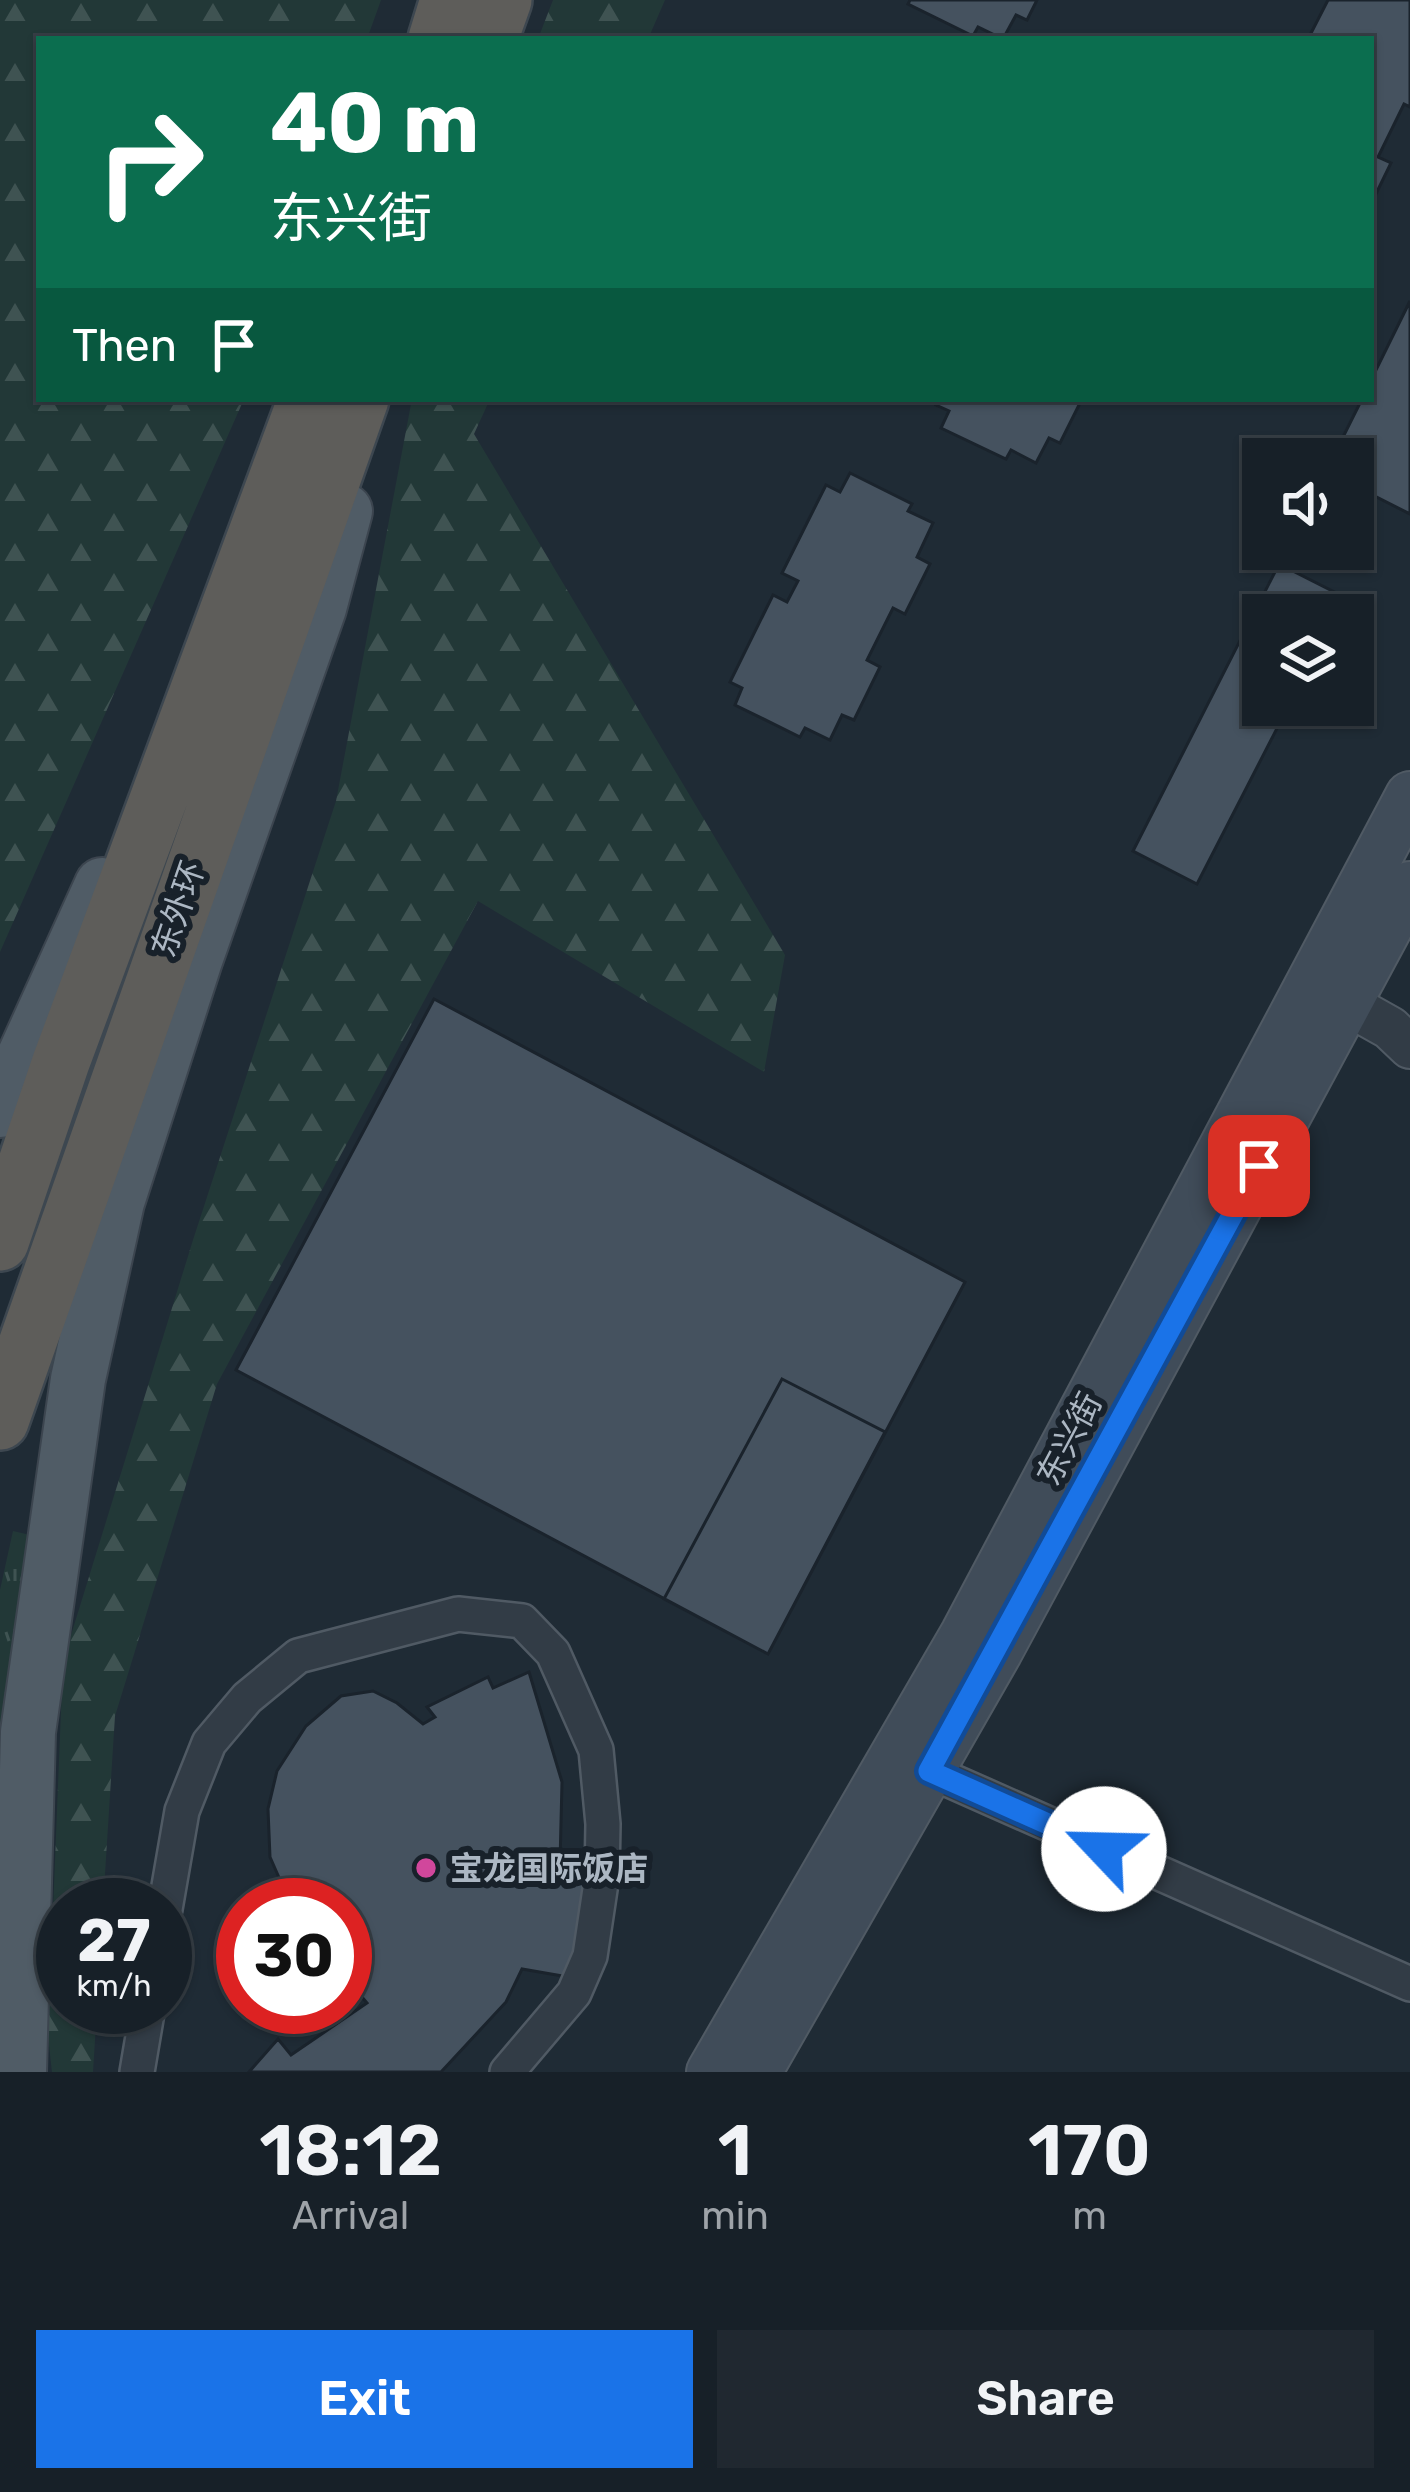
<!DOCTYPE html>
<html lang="en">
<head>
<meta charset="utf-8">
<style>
	:root { --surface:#172028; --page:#202830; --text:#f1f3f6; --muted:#9ea3a8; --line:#363e45; --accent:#1a73e8 }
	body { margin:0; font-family:Rubik,"Noto Sans SC",sans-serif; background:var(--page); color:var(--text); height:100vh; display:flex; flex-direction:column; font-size:45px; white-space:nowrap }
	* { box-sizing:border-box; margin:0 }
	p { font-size:39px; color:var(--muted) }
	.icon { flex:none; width:66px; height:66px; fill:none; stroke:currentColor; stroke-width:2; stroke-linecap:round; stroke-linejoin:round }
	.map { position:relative; height:2072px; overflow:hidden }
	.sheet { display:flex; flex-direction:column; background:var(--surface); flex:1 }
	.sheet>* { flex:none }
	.hud { position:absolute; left:36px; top:36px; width:1338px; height:366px; border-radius:0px; box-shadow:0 3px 9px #0004,0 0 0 3px var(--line); background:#0b6e4f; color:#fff; overflow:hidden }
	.fabs { position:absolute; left:1242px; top:438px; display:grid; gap:24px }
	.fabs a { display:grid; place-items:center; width:132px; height:132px; border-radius:0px; background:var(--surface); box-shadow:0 3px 9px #0004,0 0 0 3px var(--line); font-size:60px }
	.speed { position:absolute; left:36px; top:1878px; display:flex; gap:24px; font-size:60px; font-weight:700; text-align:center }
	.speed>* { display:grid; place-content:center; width:156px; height:156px; border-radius:50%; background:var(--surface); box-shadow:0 3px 9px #0004,0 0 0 3px var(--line); line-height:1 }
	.speed small { font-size:30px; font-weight:400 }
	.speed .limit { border:18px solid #d22; background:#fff; color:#111 }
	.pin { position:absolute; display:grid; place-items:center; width:102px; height:102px; color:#fff; margin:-51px; border-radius:24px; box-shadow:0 6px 18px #0006 }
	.me { position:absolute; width:132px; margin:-66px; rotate:294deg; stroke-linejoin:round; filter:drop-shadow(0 0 9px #0008) }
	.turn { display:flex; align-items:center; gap:42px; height:252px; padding:0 36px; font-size:54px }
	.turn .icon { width:156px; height:156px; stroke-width:2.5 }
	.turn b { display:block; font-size:84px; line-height:102px }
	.then { display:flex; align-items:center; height:114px; padding:0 36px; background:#0003; gap:24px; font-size:45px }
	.eta { display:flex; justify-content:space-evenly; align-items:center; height:204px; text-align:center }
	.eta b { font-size:72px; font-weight:600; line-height:84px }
	.button { display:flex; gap:24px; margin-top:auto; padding:24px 36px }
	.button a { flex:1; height:138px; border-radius:0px; background:var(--accent); color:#fff; font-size:48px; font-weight:600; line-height:138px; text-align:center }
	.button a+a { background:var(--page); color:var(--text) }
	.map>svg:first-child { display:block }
	.grass { fill:url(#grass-tufts) }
	.forest { fill:url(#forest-firs) }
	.building { fill:#45525f; stroke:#1a232c; stroke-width:3 }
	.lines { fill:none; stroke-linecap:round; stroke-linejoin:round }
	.minor-casing { stroke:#505a64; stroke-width:38 }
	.tertiary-casing { stroke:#505a64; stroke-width:46 }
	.secondary-casing { stroke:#505a64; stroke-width:52 }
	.primary-casing { stroke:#3c454f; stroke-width:58 }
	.trunk-casing { stroke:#3d4750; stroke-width:62 }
	.minor { stroke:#323c46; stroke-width:33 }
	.tertiary { stroke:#323c46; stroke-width:42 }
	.secondary { stroke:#404c59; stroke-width:48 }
	.primary { stroke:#505c66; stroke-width:54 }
	.trunk { stroke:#5e5d5a; stroke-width:57 }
	.route-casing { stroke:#114b97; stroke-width:30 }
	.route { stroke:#1a73e8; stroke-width:21 }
	.hotel-dot { fill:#d1479c; stroke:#18212a; stroke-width:4.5 }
	.labels { text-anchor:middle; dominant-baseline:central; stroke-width:12; stroke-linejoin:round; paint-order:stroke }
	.street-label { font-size:33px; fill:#acb7c3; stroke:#18212a }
	.poi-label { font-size:33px; font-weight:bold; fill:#acb7c3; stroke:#18212a; text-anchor:start }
</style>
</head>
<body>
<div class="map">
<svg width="1410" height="2072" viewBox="0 0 1410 2072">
	<defs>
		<pattern id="grass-tufts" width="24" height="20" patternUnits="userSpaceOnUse" patternTransform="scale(3)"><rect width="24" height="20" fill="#223837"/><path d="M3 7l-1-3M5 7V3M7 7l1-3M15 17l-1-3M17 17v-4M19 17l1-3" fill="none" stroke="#3f5352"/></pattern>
		<pattern id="forest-firs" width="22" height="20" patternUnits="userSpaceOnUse" patternTransform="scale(3)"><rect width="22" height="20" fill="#223837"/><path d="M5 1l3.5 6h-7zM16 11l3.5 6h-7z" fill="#3f5352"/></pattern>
	</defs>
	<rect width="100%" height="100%" fill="#1f2b35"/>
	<path class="grass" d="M13,1531L34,1536L6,1698L0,1764V1590Z"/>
	<path class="forest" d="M0,0H381L367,39H39V399H244L0,952Z
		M553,0H665L648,39H538Z
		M412,399H490L474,434L785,955L764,1072L478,901L217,1384L115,1716L103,1905H63V2007H97L93,2072H52L48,2036L63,1661L193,1240L336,801Z"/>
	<path class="building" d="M910,0H1037L1027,20L1016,15L1003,39L978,27L973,36L908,4Z
		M1328,0H1410V107L1404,104L1378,157L1391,163L1371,204V39H1308Z
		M1410,301V514L1353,485V459H1332L1362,399H1371V380Z
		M939,399H1082L1060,443L1049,438L1036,463L1011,450L1006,459L941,428L949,411L936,405Z
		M850,473L912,504L908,511L933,523L917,557L930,564L905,614L893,608L867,660L880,667L854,720L842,715L830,740L805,728L800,737L735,705L742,688L730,682L773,595L787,602L798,581L782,573L826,485L840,492Z
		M1279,564L1344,597L1334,615H1263V705H1289L1197,884L1133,851Z
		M434,999L965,1282L768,1654L236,1370Z
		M782,1379L885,1432L768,1654L664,1599Z
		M529,1672L562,1782L560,1863L594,1873L574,1978L522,1969L506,2002L441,2072H249L278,2039L291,2055L367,2003L345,1977V1905H291L270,1857L268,1809L277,1771L306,1726L341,1696L373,1691L397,1703L423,1724L435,1717L427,1707L488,1677L493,1688Z"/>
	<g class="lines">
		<g class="minor-casing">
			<path id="minor" d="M929,1771L1410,1984
				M165,1909L182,1811L209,1743L247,1698L298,1656L458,1614L522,1621L553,1653L596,1750L603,1824L602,1876L590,1956L574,1993L507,2072
				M137,2072L148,2007"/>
		</g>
		<g class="tertiary-casing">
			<path id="tertiary" d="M1317,987L1390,1028L1410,1047"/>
		</g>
		<g class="secondary-casing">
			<path id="secondary" d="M711,2072L965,1634L1410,796
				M757,2072L998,1651L1410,886"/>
		</g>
		<g class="primary-casing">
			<path id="primary" d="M0,1110L102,885
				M19,2072L28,1732L78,1379L117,1202L195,960L319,608L345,511"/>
		</g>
		<g class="trunk-casing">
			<path id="trunk" d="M437,39L449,0
				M489,39L503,0
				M0,1242L61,1062L307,399
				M0,1421L360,399"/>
		</g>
		<use href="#minor" class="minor"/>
		<use href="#tertiary" class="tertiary"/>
		<use href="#secondary" class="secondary"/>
		<use href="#primary" class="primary"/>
		<use href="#trunk" class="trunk"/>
	</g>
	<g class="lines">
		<g class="route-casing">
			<path id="route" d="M1104,1849L929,1771L1259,1166"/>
		</g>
		<use href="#route" class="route"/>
	</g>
	<circle class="hotel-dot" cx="426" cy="1868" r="12"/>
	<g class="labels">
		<g class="street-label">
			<text transform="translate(178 909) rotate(-71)">东外环</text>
			<text transform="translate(1069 1439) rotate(-62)">东兴街</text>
		</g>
		<g class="poi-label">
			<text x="450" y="1868">宝龙国际饭店</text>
		</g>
	</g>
</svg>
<div class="fabs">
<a><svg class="icon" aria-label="sound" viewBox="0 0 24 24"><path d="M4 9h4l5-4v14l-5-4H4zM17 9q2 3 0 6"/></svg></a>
<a><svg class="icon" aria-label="layers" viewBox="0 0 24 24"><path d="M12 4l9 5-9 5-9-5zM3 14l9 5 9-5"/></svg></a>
</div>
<div class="speed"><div>27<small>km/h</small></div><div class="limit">30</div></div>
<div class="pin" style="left:1259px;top:1166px;background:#d93025"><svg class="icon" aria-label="arrive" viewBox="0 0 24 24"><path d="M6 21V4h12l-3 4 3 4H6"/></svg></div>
<svg class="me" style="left:1104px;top:1849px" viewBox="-20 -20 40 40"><circle r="19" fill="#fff"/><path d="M0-13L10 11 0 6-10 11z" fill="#1a73e8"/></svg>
<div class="hud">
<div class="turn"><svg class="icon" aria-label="right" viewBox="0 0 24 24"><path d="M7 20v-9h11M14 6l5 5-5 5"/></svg><div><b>40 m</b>东兴街</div></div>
<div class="then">Then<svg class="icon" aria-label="arrive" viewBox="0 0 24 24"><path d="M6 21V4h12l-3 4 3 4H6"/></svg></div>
</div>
</div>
<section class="sheet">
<div class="eta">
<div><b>18:12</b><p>Arrival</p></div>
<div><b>1</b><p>min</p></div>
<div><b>170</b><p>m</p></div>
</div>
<div class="button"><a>Exit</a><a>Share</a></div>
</section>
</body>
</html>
